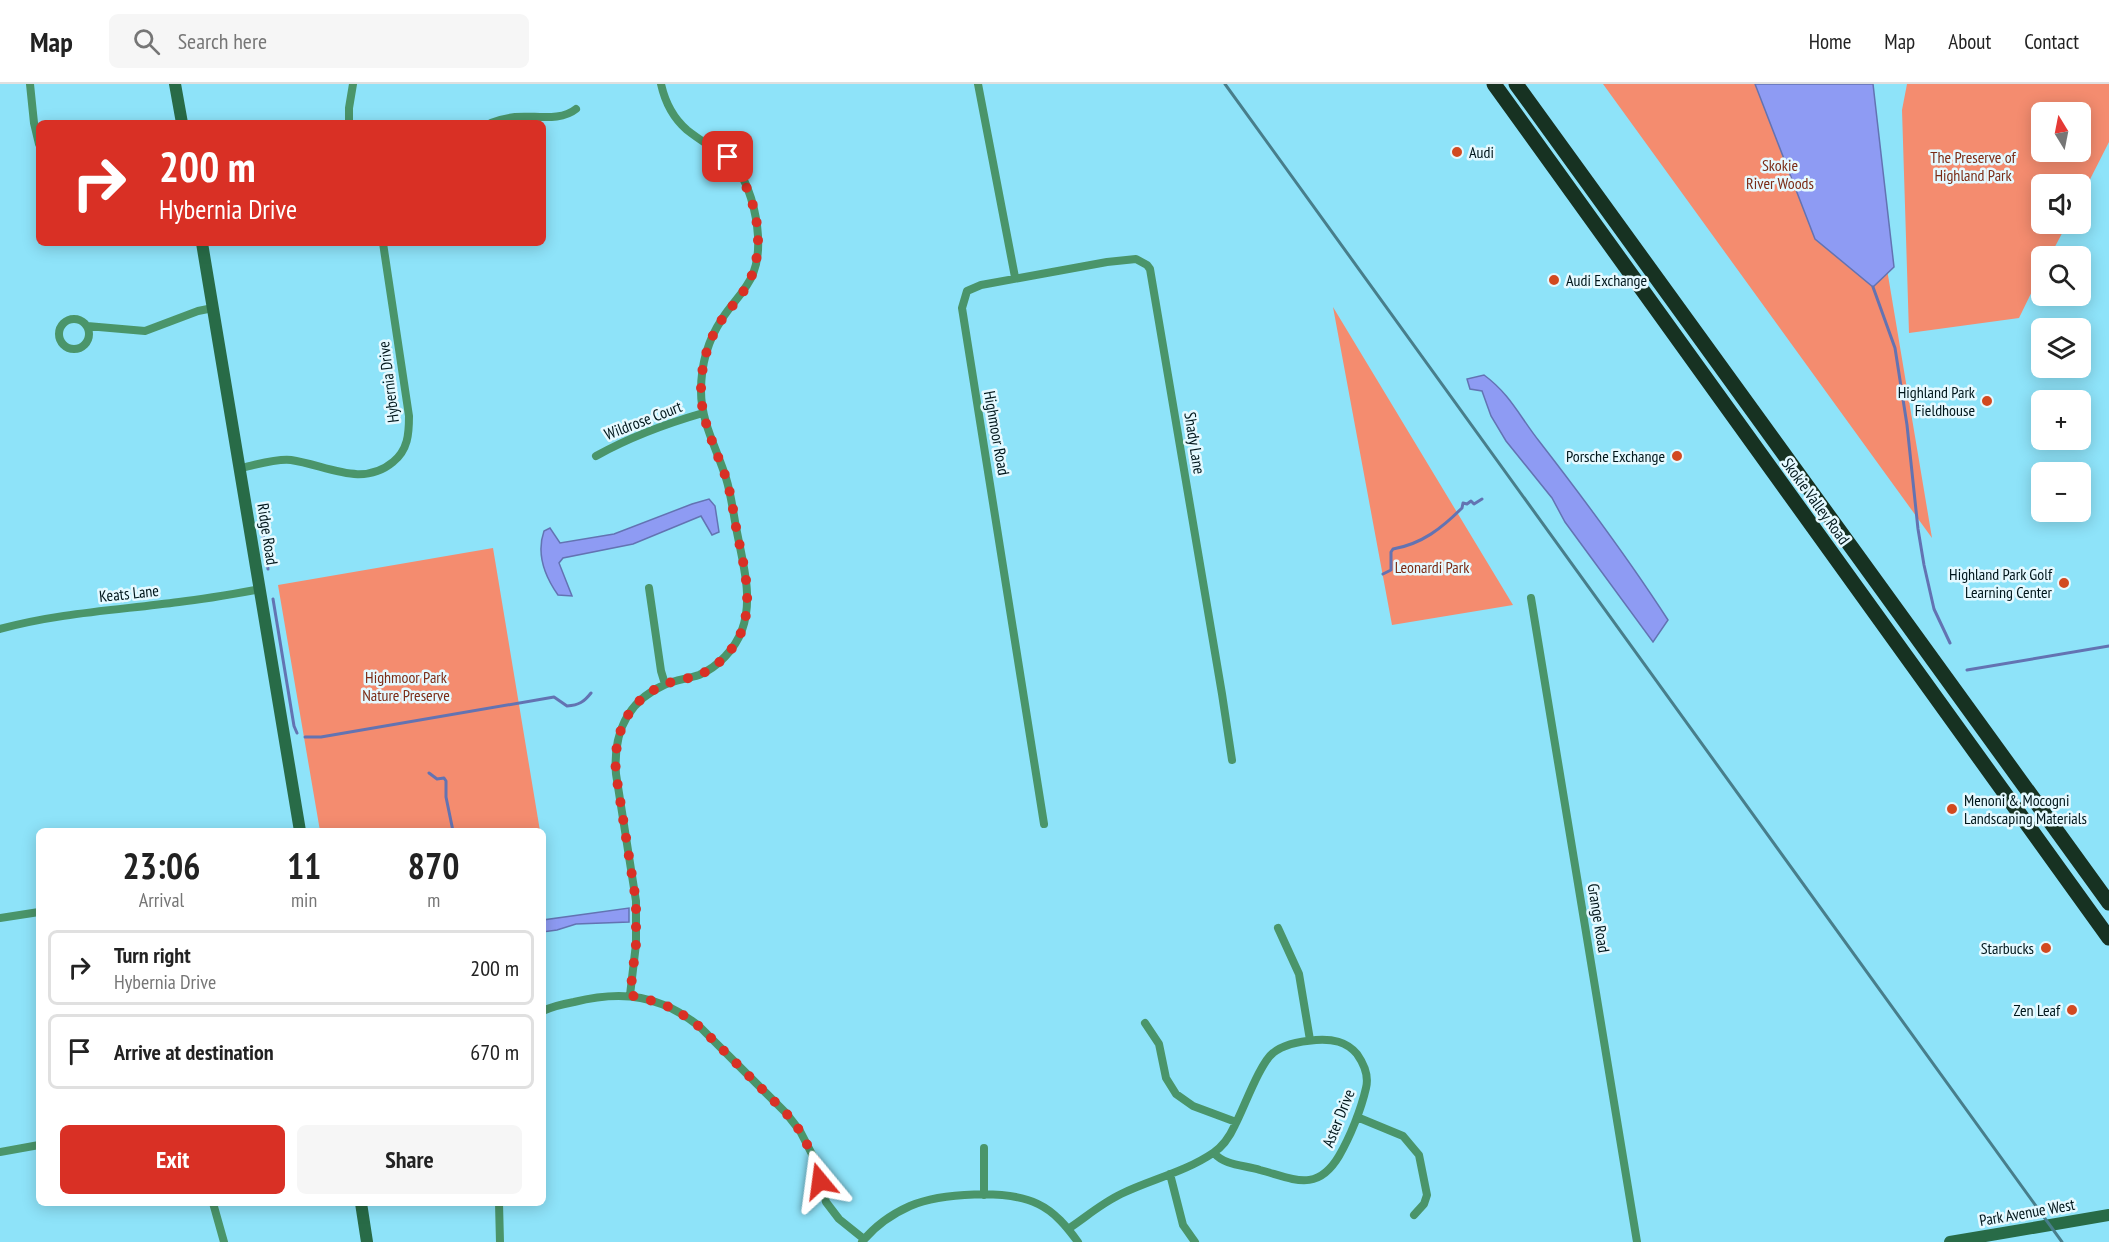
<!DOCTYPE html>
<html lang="en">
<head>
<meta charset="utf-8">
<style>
	:root { --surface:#fff; --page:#f6f6f6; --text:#222; --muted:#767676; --line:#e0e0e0; --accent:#d93025 }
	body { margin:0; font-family:"PT Sans Narrow",sans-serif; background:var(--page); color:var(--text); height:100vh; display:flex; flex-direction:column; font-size:22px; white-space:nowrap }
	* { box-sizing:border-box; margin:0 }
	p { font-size:20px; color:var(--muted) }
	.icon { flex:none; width:33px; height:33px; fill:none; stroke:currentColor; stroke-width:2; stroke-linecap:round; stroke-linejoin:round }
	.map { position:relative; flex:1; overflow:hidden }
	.drawer { position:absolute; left:36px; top:744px; width:510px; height:378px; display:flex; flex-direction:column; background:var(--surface); border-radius:9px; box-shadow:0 3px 15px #0003 }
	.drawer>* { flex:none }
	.banner { position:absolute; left:36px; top:36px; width:510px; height:126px; border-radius:9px; box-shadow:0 3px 15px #0003; background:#d93025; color:#fff; overflow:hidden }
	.needle { width:39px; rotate:350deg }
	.fabs { position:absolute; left:2031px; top:18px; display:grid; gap:12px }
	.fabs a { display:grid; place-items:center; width:60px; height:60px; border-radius:9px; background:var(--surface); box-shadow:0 3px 15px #0003; font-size:30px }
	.pin { position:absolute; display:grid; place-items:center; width:51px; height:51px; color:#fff; margin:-26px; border-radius:12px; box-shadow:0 3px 9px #0006 }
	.me { position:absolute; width:66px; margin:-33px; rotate:344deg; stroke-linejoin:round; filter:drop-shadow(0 0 4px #0008) }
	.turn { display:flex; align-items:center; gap:21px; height:126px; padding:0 24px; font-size:27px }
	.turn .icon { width:78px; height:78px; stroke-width:2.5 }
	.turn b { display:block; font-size:42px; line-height:51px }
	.eta { display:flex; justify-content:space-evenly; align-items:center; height:102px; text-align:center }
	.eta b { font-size:36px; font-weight:600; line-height:42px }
	.primary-button { display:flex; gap:12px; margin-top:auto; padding:12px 24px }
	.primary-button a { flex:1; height:69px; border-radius:9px; background:var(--accent); color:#fff; font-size:24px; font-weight:600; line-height:69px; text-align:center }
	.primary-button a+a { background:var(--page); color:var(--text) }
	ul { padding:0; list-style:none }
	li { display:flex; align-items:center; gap:18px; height:75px; margin:0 12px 9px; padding:0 12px; border:3px solid var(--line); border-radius:9px }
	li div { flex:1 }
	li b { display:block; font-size:22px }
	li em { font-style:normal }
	header { display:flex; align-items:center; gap:36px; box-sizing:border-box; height:84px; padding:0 30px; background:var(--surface); border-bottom:2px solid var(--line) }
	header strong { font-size:28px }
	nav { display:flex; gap:33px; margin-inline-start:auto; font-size:21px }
	.search { width:420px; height:54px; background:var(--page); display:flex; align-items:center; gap:15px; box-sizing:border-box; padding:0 21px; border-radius:9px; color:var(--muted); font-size:22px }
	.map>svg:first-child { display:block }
	.green { fill:#f48c6f; fill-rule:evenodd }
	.water { fill:#8e9bf3; stroke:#6373b2; stroke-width:1.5 }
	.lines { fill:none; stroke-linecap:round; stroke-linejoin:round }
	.stream { stroke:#6373b2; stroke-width:3 }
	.street { stroke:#4a956a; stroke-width:8 }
	.secondary { stroke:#286b47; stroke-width:12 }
	.highway { stroke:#173222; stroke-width:15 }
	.rail { stroke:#487e8b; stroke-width:3 }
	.route { stroke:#d93025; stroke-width:10; stroke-dasharray:0 18 }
	.poi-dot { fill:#d24920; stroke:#e5f9ff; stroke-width:2 }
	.labels { text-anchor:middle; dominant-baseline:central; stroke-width:5; stroke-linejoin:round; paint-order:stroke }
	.poi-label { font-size:16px; fill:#00161b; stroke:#e5f9ff; text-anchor:end }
	.park-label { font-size:16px; fill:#7b2c16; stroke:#e5f9ff }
	.street-label { font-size:16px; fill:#00161b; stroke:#e5f9ff }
</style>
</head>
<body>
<header>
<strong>Map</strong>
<div class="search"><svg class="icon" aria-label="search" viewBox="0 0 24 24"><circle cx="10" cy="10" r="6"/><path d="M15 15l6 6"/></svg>Search here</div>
<nav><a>Home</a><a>Map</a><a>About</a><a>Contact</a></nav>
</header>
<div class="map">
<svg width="2109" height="1158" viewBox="0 0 2109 1158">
	<rect width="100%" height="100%" fill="#8ee3f9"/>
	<path class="green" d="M1603,0H1856L1932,454Z
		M1907,0H2109V58L2081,113L2080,100H2042V140H2067L2050,172H2042L2041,189L2019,234L1909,249L1902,26ZM2042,28H2080V68H2042Z
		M1333,223L1513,521L1392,541Z
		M493,464L540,747H320L278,501Z"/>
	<path class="water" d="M1755,0H1873L1894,183L1873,203L1815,155Z
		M1484,291C1510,310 1520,333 1539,357C1584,415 1628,474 1668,536L1653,558L1565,438L1552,414L1506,357L1491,332L1482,307L1470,305L1467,295Z
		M709,415L715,422L719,448L712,451L701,432L633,460L563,474L559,479L572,512L558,511C544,491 536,470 544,447L550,444L560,459L614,450L692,420Z
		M629,824V838L576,840L557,846L543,848V836Z"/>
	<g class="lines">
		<path class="stream" d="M1873,203L1895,264L1907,341L1918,445L1924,481L1934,525L1950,559
			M262,446L268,485
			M1383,490L1391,486V468L1393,465C1422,460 1442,444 1462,424L1463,419L1467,420L1471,417L1474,420L1482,415
			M273,515L294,642L297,649
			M1967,586L2109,562
			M305,653H321L554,613L567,622C579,621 584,618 591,609
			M429,689L437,695L444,694L446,697V713L453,747"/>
		<path class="street" d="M30,0L34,39L39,60
			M978,0L1015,193
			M349,39V24L353,0
			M491,39C498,36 506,34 515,33C535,31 560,38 576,25
			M59 250a15 15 0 1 1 30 0a15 15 0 1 1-30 0Z
			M87,242L145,247L198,227L213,224
			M596,372C630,353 665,340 703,329
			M241,384C255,381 278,374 291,376C326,381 362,404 393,378C408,366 409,350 409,332L383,159
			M649,504L661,587L665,600
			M1531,514L1637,1158
			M0,545C58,529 119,526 179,518C206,515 234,510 261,505
			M1044,740L962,224L967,207L981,201L1107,178L1136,175L1147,181L1150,185L1222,610L1232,676
			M0,834L39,828
			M1278,844L1299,890L1310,956
			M630,911L636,860V817L616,690C613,651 626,618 664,601C675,596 687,595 699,591C718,583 735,565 742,546C754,514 742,476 736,443C733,427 731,410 726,394C717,365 701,338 701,307C701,281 708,256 722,235C732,219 746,207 753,190C762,167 758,137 751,114C738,71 717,70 687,46C673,34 665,18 661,0
			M543,927C553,922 563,920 574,918C623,906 661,911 700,943L786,1029L800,1047L815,1076L826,1118L839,1135L864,1155
			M1145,939L1159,960L1166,994L1176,1010L1193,1022L1236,1038
			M1357,1033L1403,1052L1419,1071L1427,1111L1424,1120L1414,1131
			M0,1068L39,1061
			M1170,1090L1183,1141L1195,1158
			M984,1111V1064
			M213,1119L224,1158
			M499,1119L500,1158
			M1068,1145C1086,1133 1102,1119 1121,1110C1152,1095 1185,1088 1213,1069C1224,1062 1230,1052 1235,1041C1244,1024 1260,979 1273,969C1284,960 1302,957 1316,956C1332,955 1346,957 1357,970C1364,980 1369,992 1366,1004C1361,1026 1350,1053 1339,1072C1317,1109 1294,1095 1260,1086C1245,1081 1225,1082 1214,1069
			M862,1158C874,1143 892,1130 910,1122C940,1109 1009,1105 1038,1120C1055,1128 1067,1143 1078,1158"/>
		<path class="secondary" d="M175,0L182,39
			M202,159L300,747
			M361,1119L367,1158
			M1950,1158L2109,1131"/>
		<path class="highway" d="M1494,0L2109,854
			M1516,0L2109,819"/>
		<path class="rail" d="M1225,0L2062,1158"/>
	</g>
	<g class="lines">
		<path class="route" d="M728,73C756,107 770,165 745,205C739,215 730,224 723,234C708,256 701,280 701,307C701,337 716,365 726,394C731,410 733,426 736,443C742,475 754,513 742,546C735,565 718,583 699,591C688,595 675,596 664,601C626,617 613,652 616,690L636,817V860L630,911L660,919L676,926L700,943L786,1029L800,1047L815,1076L820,1097"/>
	</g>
	<g class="poi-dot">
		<circle cx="1457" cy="68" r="6"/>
		<circle cx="1554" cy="196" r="6"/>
		<circle cx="1987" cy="317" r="6"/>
		<circle cx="1677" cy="372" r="6"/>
		<circle cx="2064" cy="499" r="6"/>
		<circle cx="1952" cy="725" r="6"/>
		<circle cx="2046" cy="864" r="6"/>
		<circle cx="2072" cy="926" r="6"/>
	</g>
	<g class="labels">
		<g class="poi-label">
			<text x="1469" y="68" text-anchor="start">Audi</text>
			<text x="1566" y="196" text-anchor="start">Audi Exchange</text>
			<text x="1975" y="308">Highland Park<tspan x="1975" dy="18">Fieldhouse</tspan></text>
			<text x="1665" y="372">Porsche Exchange</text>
			<text x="2052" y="490">Highland Park Golf<tspan x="2052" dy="18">Learning Center</tspan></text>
			<text x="1964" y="716" text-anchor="start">Menoni &amp; Mocogni<tspan x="1964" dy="18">Landscaping Materials</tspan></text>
			<text x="2034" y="864">Starbucks</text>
			<text x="2060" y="926">Zen Leaf</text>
		</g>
		<g class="park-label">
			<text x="1973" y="73">The Preserve of<tspan x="1973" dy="18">Highland Park</tspan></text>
			<text x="1780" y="81">Skokie<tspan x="1780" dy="18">River Woods</tspan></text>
			<text x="1432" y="483">Leonardi Park</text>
			<text x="406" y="593">Highmoor Park<tspan x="406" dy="18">Nature Preserve</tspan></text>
		</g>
		<g class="street-label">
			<text transform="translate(388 298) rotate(-97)">Hybernia Drive</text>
			<text transform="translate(643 336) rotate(-21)">Wildrose Court</text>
			<text transform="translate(997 349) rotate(80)">Highmoor Road</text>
			<text transform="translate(1195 359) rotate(81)">Shady Lane</text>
			<text transform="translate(1816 417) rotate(54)">Skokie Valley Road</text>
			<text transform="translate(268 450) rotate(81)">Ridge Road</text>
			<text transform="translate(129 509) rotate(-6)">Keats Lane</text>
			<text transform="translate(1599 834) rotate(81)">Grange Road</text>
			<text transform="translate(1338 1034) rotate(-68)">Aster Drive</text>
			<text transform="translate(2027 1128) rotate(-10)">Park Avenue West</text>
		</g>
	</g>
</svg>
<div class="fabs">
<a><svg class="needle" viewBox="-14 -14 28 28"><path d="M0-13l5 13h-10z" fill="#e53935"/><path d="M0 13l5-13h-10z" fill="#767676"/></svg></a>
<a><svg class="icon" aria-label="sound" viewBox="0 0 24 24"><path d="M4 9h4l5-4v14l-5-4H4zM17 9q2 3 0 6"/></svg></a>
<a><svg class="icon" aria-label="search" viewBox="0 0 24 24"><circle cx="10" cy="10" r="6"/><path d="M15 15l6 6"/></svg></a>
<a><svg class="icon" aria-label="layers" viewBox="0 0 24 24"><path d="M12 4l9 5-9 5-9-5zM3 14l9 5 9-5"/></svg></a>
<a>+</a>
<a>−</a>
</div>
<div class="pin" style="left:728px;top:73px;background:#d93025"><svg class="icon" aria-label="arrive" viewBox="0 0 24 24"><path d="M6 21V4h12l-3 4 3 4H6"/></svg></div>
<svg class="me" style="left:820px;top:1097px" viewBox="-20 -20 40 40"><path d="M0-17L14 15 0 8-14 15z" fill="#d93025" stroke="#fff" stroke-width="4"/></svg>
<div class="banner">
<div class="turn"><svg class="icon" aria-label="right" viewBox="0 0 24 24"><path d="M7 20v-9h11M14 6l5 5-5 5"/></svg><div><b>200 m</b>Hybernia Drive</div></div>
</div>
<section class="drawer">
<div class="eta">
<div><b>23:06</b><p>Arrival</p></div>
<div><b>11</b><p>min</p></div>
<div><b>870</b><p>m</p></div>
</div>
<ul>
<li><svg class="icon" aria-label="right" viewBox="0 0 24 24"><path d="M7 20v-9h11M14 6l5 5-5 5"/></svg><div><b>Turn right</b><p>Hybernia Drive</p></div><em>200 m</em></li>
<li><svg class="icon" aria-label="arrive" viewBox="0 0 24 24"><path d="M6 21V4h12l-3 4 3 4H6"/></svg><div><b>Arrive at destination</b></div><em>670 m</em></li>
</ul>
<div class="primary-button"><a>Exit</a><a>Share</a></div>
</section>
</div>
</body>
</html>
